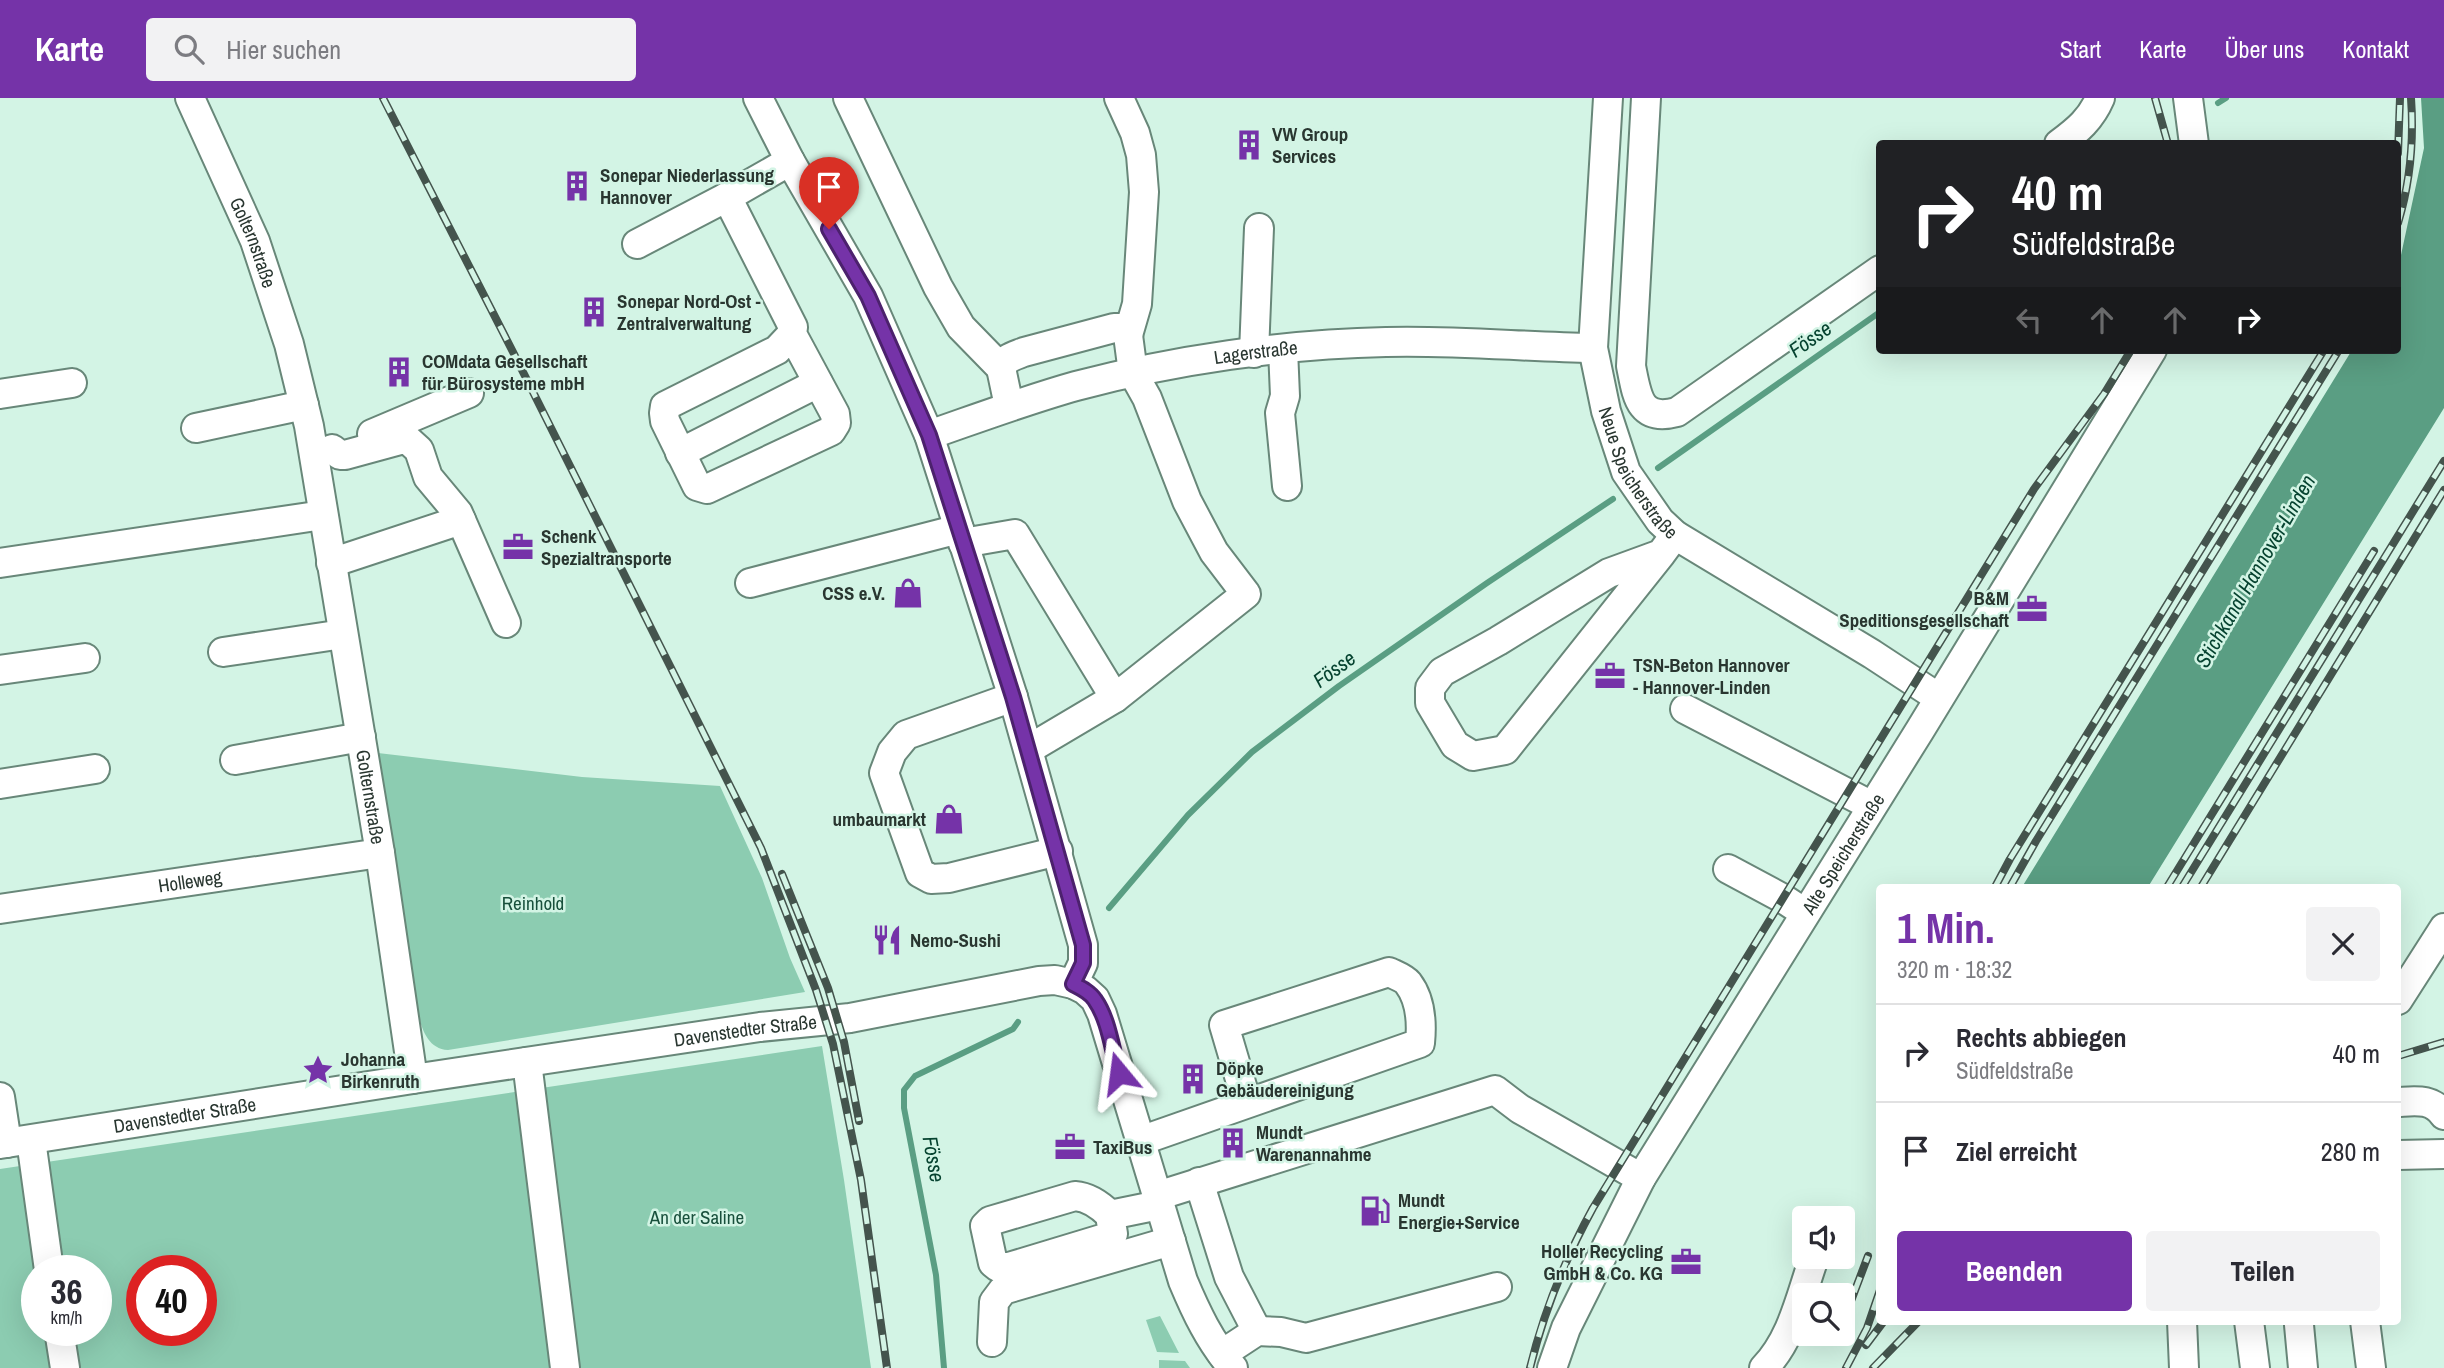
<!DOCTYPE html>
<html lang="de">
<head>
<meta charset="utf-8">
<style>
	:root { --surface:#fff; --page:#f2f2f3; --text:#2b2b33; --muted:#7c7c81; --line:#e1e1e2; --accent:#7533a8 }
	body { margin:0; font-family:"Archivo Narrow",sans-serif; background:var(--page); color:var(--text); height:100vh; display:flex; flex-direction:column; font-size:26px; white-space:nowrap }
	* { box-sizing:border-box; margin:0 }
	p { font-size:23px; color:var(--muted) }
	.icon { flex:none; width:38px; height:38px; fill:none; stroke:currentColor; stroke-width:2; stroke-linecap:round; stroke-linejoin:round }
	.map { position:relative; flex:1; overflow:hidden }
	.panel { position:absolute; left:1876px; top:786px; width:525px; height:441px; display:flex; flex-direction:column; background:var(--surface); border-radius:7px; box-shadow:0 7px 28px #0002 }
	.panel>* { flex:none }
	.hud { position:absolute; left:1876px; top:42px; width:525px; height:214px; border-radius:7px; box-shadow:0 7px 28px #0002; background:#202124; color:#fff; overflow:hidden }
	.tools { position:absolute; left:1792px; top:1108px; display:grid; gap:14px }
	.tools a { display:grid; place-items:center; width:63px; height:63px; border-radius:7px; background:var(--surface); box-shadow:0 7px 28px #0002; font-size:35px }
	.speed { position:absolute; left:21px; top:1157px; display:flex; gap:14px; font-size:35px; font-weight:700; text-align:center }
	.speed>* { display:grid; place-content:center; width:91px; height:91px; border-radius:50%; background:var(--surface); box-shadow:0 7px 28px #0002; line-height:1 }
	.speed small { font-size:18px; font-weight:400 }
	.speed .limit { border:10px solid #d22; background:#fff; color:#111 }
	.pin { position:absolute; display:grid; place-items:center; width:60px; height:60px; color:#fff; margin:-72px -30px; border-radius:50% 50% 50% 0; rotate:-45deg; box-shadow:0 0 7px #0007 }
	.pin .icon { rotate:45deg }
	.me { position:absolute; width:77px; margin:-38px; rotate:344deg; stroke-linejoin:round; filter:drop-shadow(0 0 5px #0008) }
	.turn { display:flex; align-items:center; gap:24px; height:147px; padding:0 21px; font-size:32px }
	.turn .icon { width:91px; height:91px; stroke-width:2.5 }
	.turn b { display:block; font-size:49px; line-height:60px }
	.lanes { display:flex; align-items:center; height:66px; padding:0 21px; background:#0003; justify-content:center; gap:35px; direction:ltr }
	.lanes .off { opacity:.35 }
	.round { display:grid; place-items:center; flex:none; width:74px; height:74px; border-radius:7px; background:var(--page) }
	.overview { display:flex; align-items:center; justify-content:space-between; height:119px; padding:0 21px }
	h1 { font-size:42px; font-weight:700; line-height:52px; color:var(--accent) }
	.cta { display:flex; gap:14px; margin-top:auto; padding:14px 21px }
	.cta a { flex:1; height:80px; border-radius:7px; background:var(--accent); color:#fff; font-size:28px; font-weight:700; line-height:80px; text-align:center }
	.cta a+a { background:var(--page); color:var(--text) }
	ul { padding:0; list-style:none }
	li { display:flex; align-items:center; gap:21px; height:98px; padding:0 21px; border-top:2px solid var(--line) }
	li div { flex:1 }
	li b { display:block; font-size:26px }
	li em { font-style:normal }
	header { display:flex; align-items:center; gap:42px; box-sizing:border-box; height:98px; padding:0 35px; background:var(--accent); color:#fff }
	header strong { font-size:33px }
	nav { display:flex; gap:38px; margin-inline-start:auto; font-size:24px }
	.search { width:490px; height:63px; background:var(--page); display:flex; align-items:center; gap:18px; box-sizing:border-box; padding:0 24px; border-radius:7px; color:var(--muted); font-size:26px }
	.map>svg:first-child { display:block }
	.green { fill:#8cccb1; fill-rule:evenodd }
	.water { fill:#5a9e83 }
	.lines { fill:none; stroke-linecap:round; stroke-linejoin:round }
	.stream { stroke:#5a9e83; stroke-width:6 }
	.minor-casing { stroke:#688779; stroke-width:32 }
	.minor { stroke:#fff; stroke-width:28 }
	.rail-casing { stroke:#44544d; stroke-width:8 }
	.rail { stroke:#d3f4e5; stroke-width:5; stroke-dasharray:16; stroke-linecap:butt }
	.route-casing { stroke:#4c216d; stroke-width:18 }
	.route { stroke:#7533a8; stroke-width:12 }
	.labels { text-anchor:middle; dominant-baseline:central; stroke-width:5; stroke-linejoin:round; paint-order:stroke }
	.poi-label { font-size:19px; font-weight:bold; fill:#293630; stroke:#d3f4e5; text-anchor:start }
	.street-label { font-size:19px; fill:#293630; stroke:#d3f4e5 }
	.park-label { font-size:19px; fill:#18503c; stroke:#d3f4e5 }
	.water-label { font-size:21px; font-style:italic; fill:#064330; stroke:#d3f4e5 }
</style>
</head>
<body>
<header>
<strong>Karte</strong>
<div class="search"><svg class="icon" aria-label="search" viewBox="0 0 24 24"><circle cx="10" cy="10" r="6"/><path d="M15 15l6 6"/></svg>Hier suchen</div>
<nav><a>Start</a><a>Karte</a><a>Über uns</a><a>Kontakt</a></nav>
</header>
<div class="map">
<svg width="2444" height="1270" viewBox="0 0 2444 1270">
	<rect width="100%" height="100%" fill="#d3f4e5"/>
	<path class="green" d="M378,655L582,679L720,688L762,780L790,860L805,894L448,952C427,951 421,929 417,911Z
		M822,948L844,1082L871,1270H0V1071ZM37,1172H96V1232H37ZM142,1172H201V1232H142Z
		M1160,1218L1179,1255L1157,1254L1146,1222Z
		M1159,1262L1185,1263L1190,1270H1159Z"/>
	<path class="water" d="M2421,0H2444V310L2148,789H2022L2352,252H2398V165L2401,157L2424,50Z"/>
	<g class="lines">
		<path class="stream" d="M2218,5L2226,0
			M1658,370L1880,214
			M1109,810L1188,717L1252,654L1339,588L1487,485L1613,401
			M944,1270L936,1177L904,1010V992L915,978L1013,931L1018,924"/>
		<g class="minor-casing">
			<g id="minor">
				<path id="s1" d="M190,0L255,143L289,246L309,328L380,755L413,981"/>
				<path d="M758,0L790,63L868,198L929,337L1013,599L1083,847V865L1073,886"/>
				<path d="M848,0L938,189L961,229L1001,270"/>
				<path d="M1119,0L1135,35L1141,57L1144,94L1137,206L1128,237"/>
				<path id="s2" d="M1608,0L1593,250L1606,313L1626,374L1660,423L1675,437L1872,556L1939,600"/>
				<path d="M1646,0L1631,268C1637,298 1639,324 1677,314L1880,172"/>
				<path d="M2188,0L2194,46"/>
				<path d="M2059,46C2078,32 2091,21 2100,0"/>
				<path d="M790,63L727,99L793,229L792,236L777,252L665,308L664,315L665,323L697,388L707,391L831,333L836,325L835,316L792,236"/>
				<path d="M637,146L727,99"/>
				<path d="M1283,251L1285,298L1280,315L1287,388"/>
				<path d="M1254,255L1259,130"/>
				<path d="M0,296L72,285"/>
				<path d="M1009,308L1001,270C1004,260 1014,258 1024,254L1114,230H1123L1128,237L1133,275L1147,300L1187,403L1214,454L1246,496L1115,600"/>
				<path d="M196,330L304,307"/>
				<path d="M372,336L469,295"/>
				<path id="s3" d="M929,337C978,320 1026,302 1076,288C1174,262 1284,246 1386,244C1455,242 1524,249 1593,250"/>
				<path d="M332,351L340,357H345L400,342H408L419,352L428,379L458,415L506,525"/>
				<path d="M680,355L818,285"/>
				<path d="M963,445L1015,436L1115,600L1029,651"/>
				<path d="M1661,456L1609,475L1498,543L1442,574L1430,590V605L1455,647L1473,658L1505,652L1661,456L1675,437"/>
				<path d="M0,465L323,417"/>
				<path d="M331,465L461,422"/>
				<path d="M750,485L959,431"/>
				<path d="M223,554L343,536"/>
				<path d="M0,572L85,560"/>
				<path d="M1013,599L906,637L892,654L884,675L920,775L931,781L949,780L1058,753"/>
				<path d="M1685,611L1872,708"/>
				<path d="M235,662L361,639"/>
				<path d="M0,686L95,671"/>
				<path d="M1728,771L1782,800L1805,815"/>
				<path id="s4" d="M0,811L380,755"/>
				<path d="M2398,902L2444,830"/>
				<path d="M527,964L565,1270"/>
				<path d="M0,999L7,1045"/>
				<path d="M2398,1004C2416,1003 2432,1000 2444,1017"/>
				<path d="M31,1042L49,1172"/>
				<path d="M1140,1043L1420,945C1422,925 1421,902 1408,885C1404,880 1395,877 1389,874L1224,927L1247,1005"/>
				<path id="s5" d="M0,1046L413,981L760,929L850,920L1039,883L1055,882L1073,886L1085,892L1095,901L1102,916L1183,1183C1196,1214 1210,1244 1233,1270"/>
				<path d="M2398,1057L2444,1056"/>
				<path d="M1199,1084L1229,1179L1257,1233"/>
				<path d="M1157,1098L1495,992L1520,1011L1641,1080"/>
				<path d="M1110,1117L1113,1136L1105,1140L1009,1169H998L993,1165L985,1128L990,1123L1075,1098C1088,1099 1101,1108 1110,1117L1159,1107"/>
				<path d="M2182,1223L2184,1270"/>
				<path d="M2249,1223L2255,1270"/>
				<path d="M2365,1223L2371,1270"/>
				<path d="M2299,1227L2303,1270"/>
				<path d="M59,1232L65,1270"/>
				<path d="M992,1244L994,1204L1003,1192L1171,1143"/>
				<path d="M1222,1256L1257,1233L1281,1234L1306,1240L1497,1189"/>
				<path id="s6" d="M1552,1270L1566,1230L1641,1080L1920,632L2152,252"/>
				<path d="M1764,1270C1792,1241 1800,1200 1813,1163"/>
			</g>
		</g>
		<use href="#minor" class="minor"/>
		<g class="rail-casing">
			<path id="rail" d="M383,0L513,254L761,750L816,892L833,946L861,1082L887,1270
				M2155,0L2168,46
				M2398,55L2400,0
				M2398,125C2410,85 2414,42 2411,0
				M782,776L828,890L844,944L859,1023
				M1995,789L2010,761L2324,252
				M2010,789L2036,743L2339,252
				M2167,789L2374,453
				M2182,789L2444,363
				M2201,789L2444,392
				M2398,958L2444,944
				M1843,1224L1868,1158
				M1866,1247L1884,1223
				M1530,1270C1544,1213 1565,1161 1593,1110L2034,391L2104,296L2131,252
				M1846,1270L1867,1230L1880,1192
				M1873,1270L1919,1223"/>
		</g>
		<use href="#rail" class="rail"/>
	</g>
	<g class="lines">
		<g class="route-casing">
			<path id="route" d="M829,131L868,198L929,337L1013,599L1083,847V865L1073,886C1081,890 1090,894 1095,902C1109,922 1112,952 1119,975"/>
		</g>
		<use href="#route" class="route"/>
	</g>
	<defs>
		<g id="building-bare" transform="scale(2.415)"><path d="M-4-6H4V6H1V3H-1V6H-4ZM-2.5-4.3h1.7v1.8h-1.7ZM.8-4.3h1.7v1.8H.8ZM-2.5-1h1.7V.8h-1.7ZM.8-1h1.7V.8H.8Z" fill="#7533a8" stroke="#d3f4e5" stroke-width="2.5" paint-order="stroke"/></g>
		<g id="office-bare" transform="scale(2.415)"><path d="M-6-3h4V-5.5h4V-3h4V5H-6ZM-1-4.5V-3h2v-1.5ZM-6 0V1H6V0Z" fill="#7533a8" stroke="#d3f4e5" stroke-width="2.5" paint-order="stroke"/></g>
		<g id="shop-bare" transform="scale(2.415)"><path d="M-5-2.5h2.3a2.7 3.5 0 0 1 5.4 0H5L5.5 6h-11ZM-1.5-2.5h3a1.5 2.3 0 0 0-3 0Z" fill="#7533a8" stroke="#d3f4e5" stroke-width="2.5" paint-order="stroke"/></g>
		<g id="restaurant-bare" transform="scale(2.415)"><path d="M-5-6h1v4h1v-4h1v4h1v-4h1v5L-1.5 .5V6h-2V.5L-5-1ZM5-6V6H3V1.5H1.5Q1.5-4 5-6Z" fill="#7533a8" stroke="#d3f4e5" stroke-width="2.5" paint-order="stroke"/></g>
		<g id="sight-bare" transform="scale(2.415)"><path d="M0-6L1.8-2.2L6-1.7L2.9 1.2L3.7 5.4L0 3.3L-3.7 5.4L-2.9 1.2L-6-1.7L-1.8-2.2Z" fill="#7533a8" stroke="#d3f4e5" stroke-width="2.5" paint-order="stroke"/></g>
		<g id="fuel-bare" transform="scale(2.415)"><path d="M-5.5-6h7V0h2V4h1.3V-2.5L3-4.5l.8-.8L6-3V5H2.5V1h-1V6h-7ZM-4.2-4.7v3.2H.2V-4.7Z" fill="#7533a8" stroke="#d3f4e5" stroke-width="2.5" paint-order="stroke"/></g>
	</defs>
	<g fill-rule="evenodd">
		<use href="#building-bare" x="1249" y="47"/>
		<use href="#building-bare" x="577" y="88"/>
		<use href="#building-bare" x="594" y="214"/>
		<use href="#building-bare" x="399" y="274"/>
		<use href="#office-bare" x="518" y="449"/>
		<use href="#shop-bare" x="908" y="495"/>
		<use href="#office-bare" x="2032" y="511"/>
		<use href="#office-bare" x="1610" y="578"/>
		<use href="#shop-bare" x="949" y="721"/>
		<use href="#restaurant-bare" x="887" y="842"/>
		<use href="#sight-bare" x="318" y="972"/>
		<use href="#building-bare" x="1193" y="981"/>
		<use href="#building-bare" x="1233" y="1045"/>
		<use href="#office-bare" x="1070" y="1049"/>
		<use href="#fuel-bare" x="1375" y="1113"/>
		<use href="#office-bare" x="1686" y="1164"/>
	</g>
	<g class="labels">
		<g class="poi-label">
			<text x="1272" y="36">VW Group<tspan x="1272" dy="22">Services</tspan></text>
			<text x="600" y="77">Sonepar Niederlassung<tspan x="600" dy="22">Hannover</tspan></text>
			<text x="617" y="203">Sonepar Nord-Ost -<tspan x="617" dy="22">Zentralverwaltung</tspan></text>
			<text x="422" y="263">COMdata Gesellschaft<tspan x="422" dy="22">für Bürosysteme mbH</tspan></text>
			<text x="541" y="438">Schenk<tspan x="541" dy="22">Spezialtransporte</tspan></text>
			<text x="885" y="495" text-anchor="end">CSS e.V.</text>
			<text x="2009" y="500" text-anchor="end">B&amp;M<tspan x="2009" dy="22">Speditionsgesellschaft</tspan></text>
			<text x="1633" y="567">TSN-Beton Hannover<tspan x="1633" dy="22">- Hannover-Linden</tspan></text>
			<text x="926" y="721" text-anchor="end">umbaumarkt</text>
			<text x="910" y="842">Nemo-Sushi</text>
			<text x="341" y="961">Johanna<tspan x="341" dy="22">Birkenruth</tspan></text>
			<text x="1216" y="970">Döpke<tspan x="1216" dy="22">Gebäudereinigung</tspan></text>
			<text x="1256" y="1034">Mundt<tspan x="1256" dy="22">Warenannahme</tspan></text>
			<text x="1093" y="1049">TaxiBus</text>
			<text x="1398" y="1102">Mundt<tspan x="1398" dy="22">Energie+Service</tspan></text>
			<text x="1663" y="1153" text-anchor="end">Holler Recycling<tspan x="1663" dy="22">GmbH &amp; Co. KG</tspan></text>
		</g>
		<g class="street-label">
			<text stroke="none"><textPath href="#s1" startOffset="158">Golternstraße</textPath></text>
			<text stroke="none"><textPath href="#s3" startOffset="338">Lagerstraße</textPath></text>
			<text stroke="none"><textPath href="#s2" startOffset="385">Neue Speicherstraße</textPath></text>
			<text stroke="none"><textPath href="#s1" startOffset="726">Golternstraße</textPath></text>
			<text stroke="none"><textPath href="#s6" startOffset="592">Alte Speicherstraße</textPath></text>
			<text stroke="none"><textPath href="#s4" startOffset="192">Holleweg</textPath></text>
			<text stroke="none"><textPath href="#s5" startOffset="754">Davenstedter Straße</textPath></text>
			<text stroke="none"><textPath href="#s5" startOffset="187">Davenstedter Straße</textPath></text>
		</g>
		<g class="park-label">
			<text x="533" y="805">Reinhold</text>
			<text x="697" y="1119">An der Saline</text>
		</g>
		<g class="water-label">
			<text transform="translate(1810 241) rotate(-35)">Fösse</text>
			<text transform="translate(2255 473) rotate(-60)">Stichkanal Hannover-Linden</text>
			<text transform="translate(1334 571) rotate(-36)">Fösse</text>
			<text transform="translate(934 1061) rotate(80)">Fösse</text>
		</g>
	</g>
</svg>
<div class="tools">
<a><svg class="icon" aria-label="sound" viewBox="0 0 24 24"><path d="M4 9h4l5-4v14l-5-4H4zM17 9q2 3 0 6"/></svg></a>
<a><svg class="icon" aria-label="search" viewBox="0 0 24 24"><circle cx="10" cy="10" r="6"/><path d="M15 15l6 6"/></svg></a>
</div>
<div class="speed"><div>36<small>km/h</small></div><div class="limit">40</div></div>
<div class="pin" style="left:829px;top:131px;background:#d93025"><svg class="icon" aria-label="arrive" viewBox="0 0 24 24"><path d="M6 21V4h12l-3 4 3 4H6"/></svg></div>
<svg class="me" style="left:1119px;top:975px" viewBox="-20 -20 40 40"><path d="M0-17L14 15 0 8-14 15z" fill="#7533a8" stroke="#fff" stroke-width="4"/></svg>
<div class="hud">
<div class="turn"><svg class="icon" aria-label="right" viewBox="0 0 24 24"><path d="M7 20v-9h11M14 6l5 5-5 5"/></svg><div><b>40 m</b>Südfeldstraße</div></div>
<div class="lanes"><svg class="icon off" aria-label="left" viewBox="0 0 24 24"><path d="M17 20v-9H6M10 6l-5 5 5 5"/></svg><svg class="icon off" aria-label="ahead" viewBox="0 0 24 24"><path d="M12 20V5M6 11l6-6 6 6"/></svg><svg class="icon off" aria-label="ahead" viewBox="0 0 24 24"><path d="M12 20V5M6 11l6-6 6 6"/></svg><svg class="icon" aria-label="right" viewBox="0 0 24 24"><path d="M7 20v-9h11M14 6l5 5-5 5"/></svg></div>
</div>
<section class="panel">
<div class="overview"><div><h1>1 Min.</h1><p>320 m · 18:32</p></div><a class="round"><svg class="icon" aria-label="close" viewBox="0 0 24 24"><path d="M6 6l12 12M18 6L6 18"/></svg></a></div>
<ul>
<li><svg class="icon" aria-label="right" viewBox="0 0 24 24"><path d="M7 20v-9h11M14 6l5 5-5 5"/></svg><div><b>Rechts abbiegen</b><p>Südfeldstraße</p></div><em>40 m</em></li>
<li><svg class="icon" aria-label="arrive" viewBox="0 0 24 24"><path d="M6 21V4h12l-3 4 3 4H6"/></svg><div><b>Ziel erreicht</b></div><em>280 m</em></li>
</ul>
<div class="cta"><a>Beenden</a><a>Teilen</a></div>
</section>
</div>
</body>
</html>
